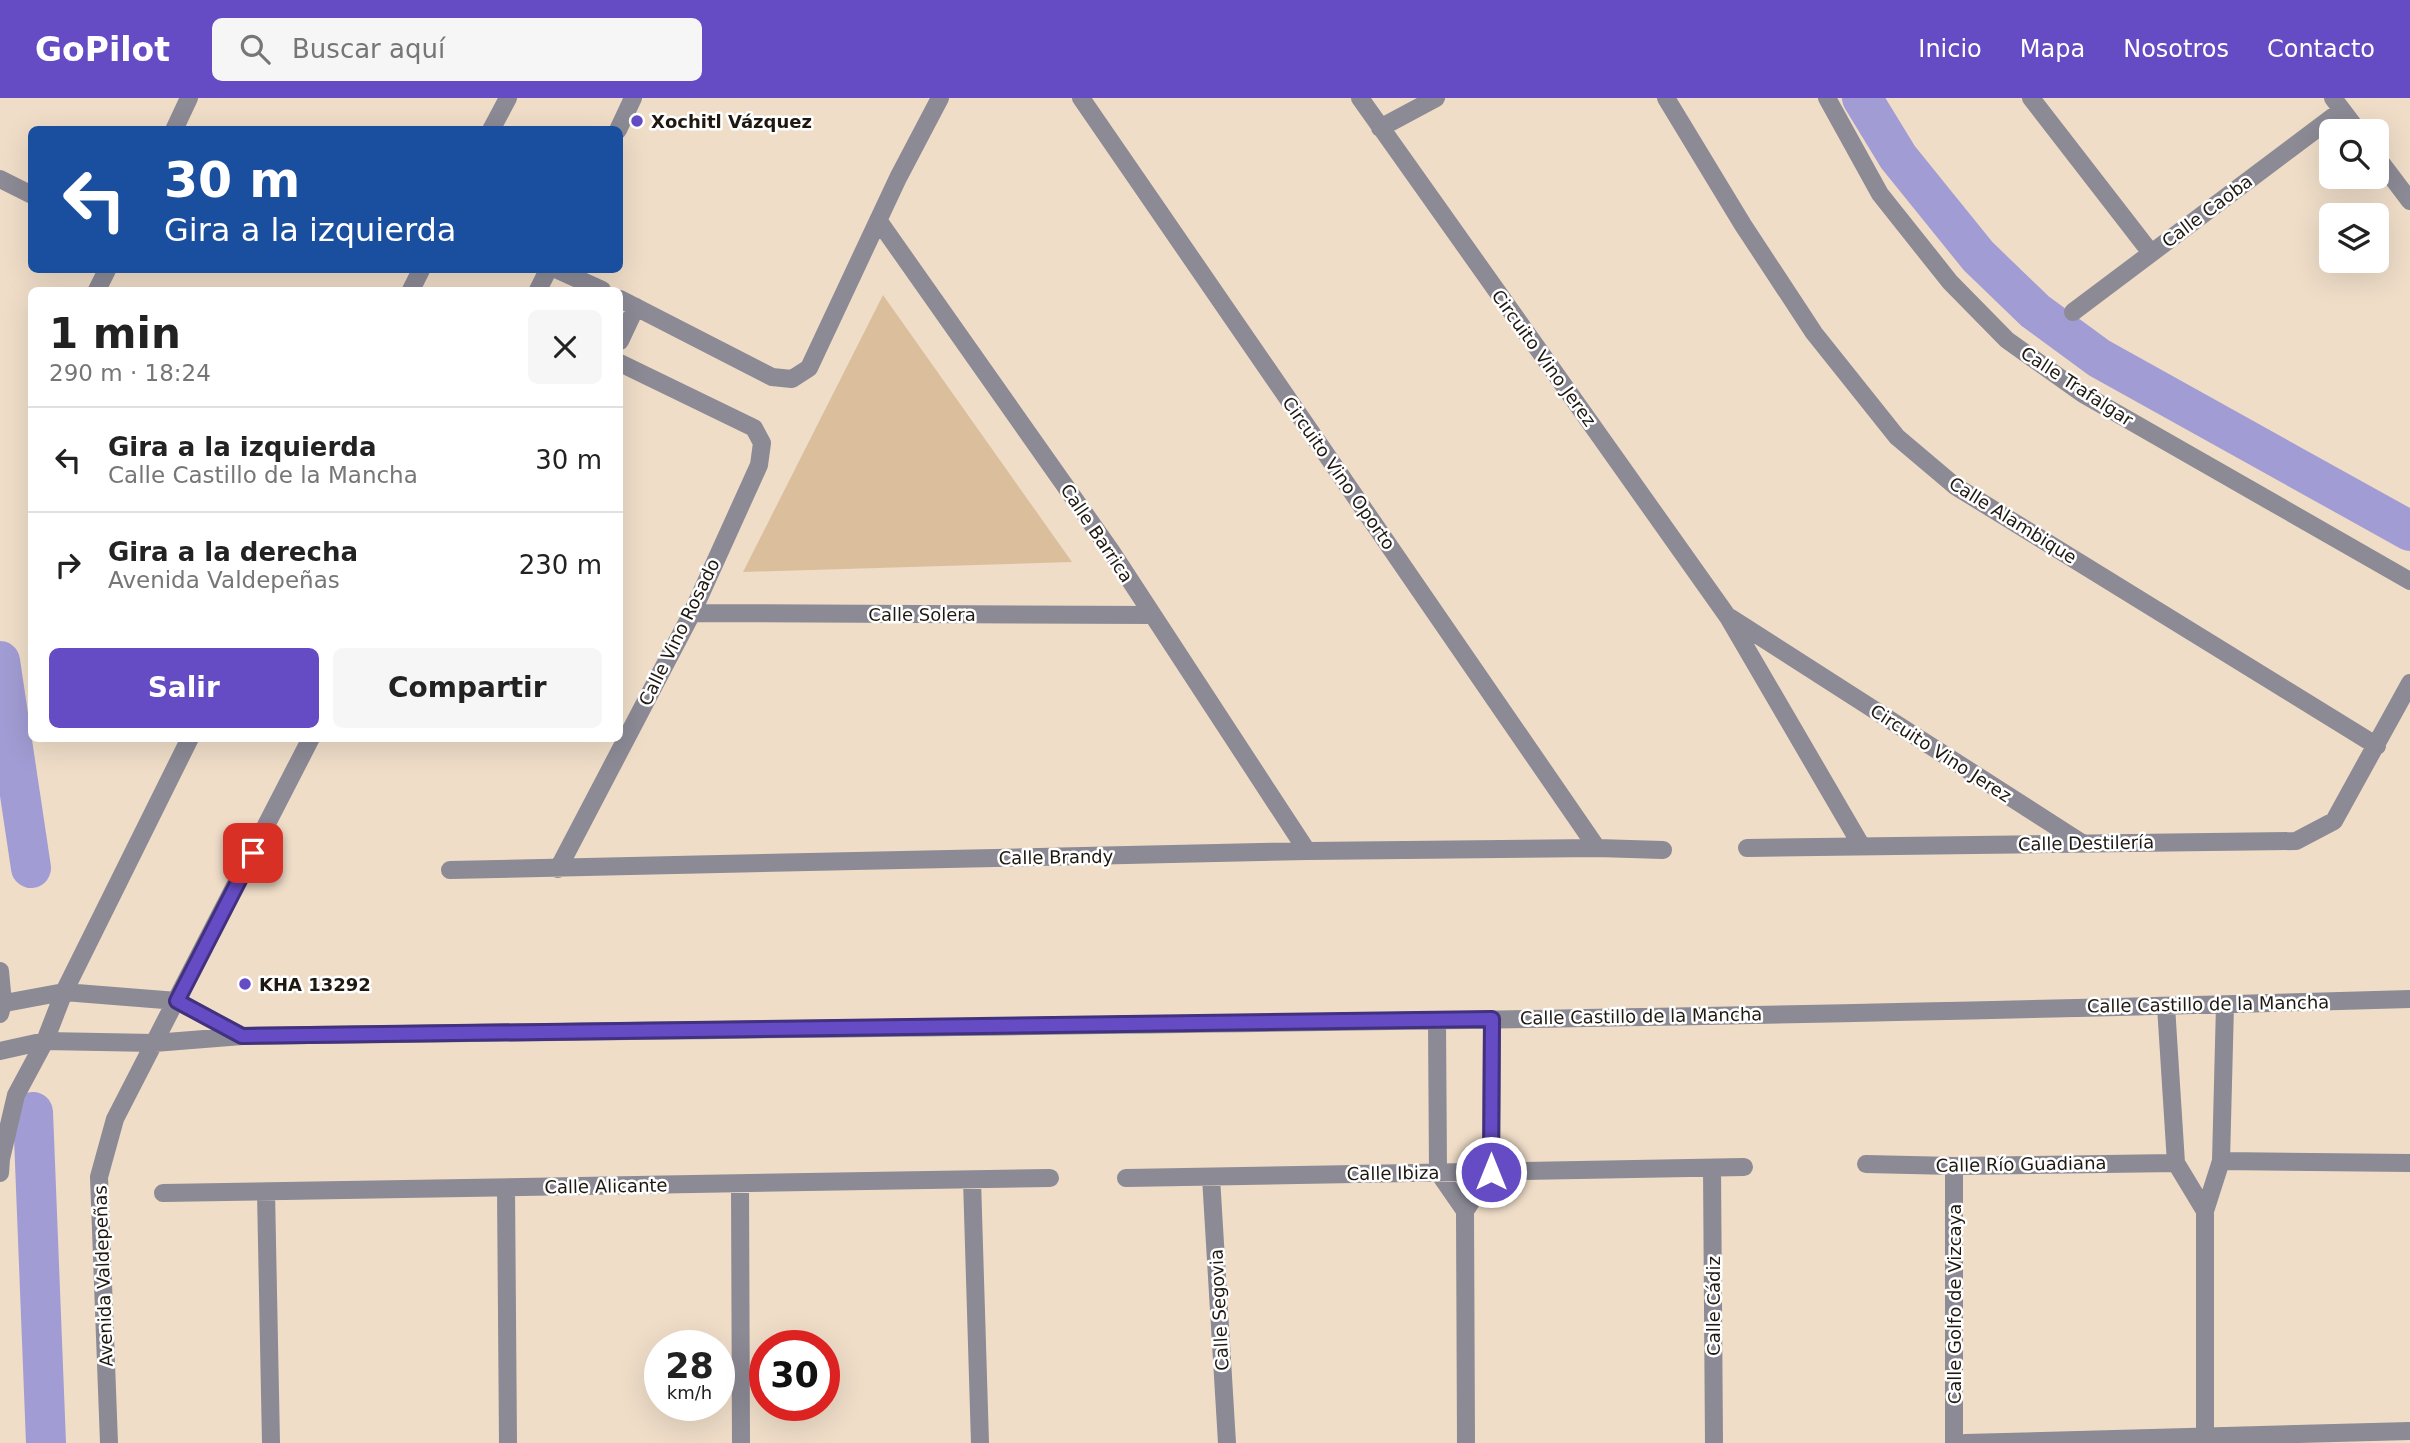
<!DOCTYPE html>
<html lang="es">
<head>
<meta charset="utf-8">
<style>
	:root { --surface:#fff; --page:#f6f6f6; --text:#222; --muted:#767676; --line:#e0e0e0; --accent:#664cc4 }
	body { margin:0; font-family:"DejaVu Sans",sans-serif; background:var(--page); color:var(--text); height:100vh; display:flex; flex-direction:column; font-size:26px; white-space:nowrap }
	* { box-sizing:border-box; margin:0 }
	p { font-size:23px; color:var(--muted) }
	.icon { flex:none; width:38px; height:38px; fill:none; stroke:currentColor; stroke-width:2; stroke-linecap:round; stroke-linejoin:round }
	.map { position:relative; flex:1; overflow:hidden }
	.drawer { position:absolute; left:28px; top:189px; width:595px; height:455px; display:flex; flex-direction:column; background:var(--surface); border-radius:10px; box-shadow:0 7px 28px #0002 }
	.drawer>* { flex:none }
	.guide { position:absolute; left:28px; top:28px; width:595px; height:147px; border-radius:10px; box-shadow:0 7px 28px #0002; background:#1a4fa0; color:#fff; overflow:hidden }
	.tools { position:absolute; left:2319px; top:21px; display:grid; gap:14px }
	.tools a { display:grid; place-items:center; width:70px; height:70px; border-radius:10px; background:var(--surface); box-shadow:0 7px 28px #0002; font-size:35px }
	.speed { position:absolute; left:644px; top:1232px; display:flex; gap:14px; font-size:35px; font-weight:700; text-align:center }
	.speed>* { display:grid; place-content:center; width:91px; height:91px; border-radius:50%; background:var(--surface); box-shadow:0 7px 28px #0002; line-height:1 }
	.speed small { font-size:18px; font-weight:400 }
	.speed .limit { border:10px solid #d22; background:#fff; color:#111 }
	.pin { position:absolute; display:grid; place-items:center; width:60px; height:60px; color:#fff; margin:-30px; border-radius:14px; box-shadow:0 4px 10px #0006 }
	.me { position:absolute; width:77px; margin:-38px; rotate:0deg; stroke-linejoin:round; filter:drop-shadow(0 0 5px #0008) }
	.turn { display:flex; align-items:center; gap:24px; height:147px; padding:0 21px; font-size:32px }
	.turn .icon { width:91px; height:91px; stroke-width:2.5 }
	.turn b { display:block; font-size:49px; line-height:60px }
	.round { display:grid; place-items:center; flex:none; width:74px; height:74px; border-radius:10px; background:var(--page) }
	.summary { display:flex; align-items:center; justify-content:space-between; height:119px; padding:0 21px }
	h1 { font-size:42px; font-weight:600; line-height:52px }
	.primary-button { display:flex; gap:14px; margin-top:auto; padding:14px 21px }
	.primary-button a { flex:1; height:80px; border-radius:10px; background:var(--accent); color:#fff; font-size:28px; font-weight:600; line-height:80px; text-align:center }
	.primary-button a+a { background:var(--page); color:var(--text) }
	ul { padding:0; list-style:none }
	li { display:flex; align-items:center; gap:21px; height:105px; padding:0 21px; border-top:2px solid var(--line) }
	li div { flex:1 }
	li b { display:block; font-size:26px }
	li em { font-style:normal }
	header { display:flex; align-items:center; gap:42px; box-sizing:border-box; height:98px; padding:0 35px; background:var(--accent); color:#fff }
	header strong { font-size:33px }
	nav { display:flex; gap:38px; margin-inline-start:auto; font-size:24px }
	.search { width:490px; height:63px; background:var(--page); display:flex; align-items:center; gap:18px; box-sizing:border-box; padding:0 24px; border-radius:10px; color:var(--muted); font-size:26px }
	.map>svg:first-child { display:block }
	.green { fill:#dbbf9c }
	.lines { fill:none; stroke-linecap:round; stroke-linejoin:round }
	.canal { stroke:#a19cd3; stroke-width:40 }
	.minor { stroke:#8b8a95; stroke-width:18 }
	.tertiary { stroke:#8b8a95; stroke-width:18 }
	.route-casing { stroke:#42317f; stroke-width:18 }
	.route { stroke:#664cc4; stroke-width:12 }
	.poi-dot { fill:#664cc4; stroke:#fff; stroke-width:2.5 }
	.labels { text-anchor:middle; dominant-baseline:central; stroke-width:5; stroke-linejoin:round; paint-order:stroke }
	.poi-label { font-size:18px; font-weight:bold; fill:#1e1810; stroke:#fff; text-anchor:start }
	.street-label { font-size:18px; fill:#1e1810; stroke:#fff }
</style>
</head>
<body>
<header>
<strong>GoPilot</strong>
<div class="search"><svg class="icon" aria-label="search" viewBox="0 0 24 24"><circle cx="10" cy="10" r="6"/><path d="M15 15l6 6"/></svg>Buscar aquí</div>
<nav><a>Inicio</a><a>Mapa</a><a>Nosotros</a><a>Contacto</a></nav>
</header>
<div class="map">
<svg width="2410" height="1345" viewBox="0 0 2410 1345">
	<rect width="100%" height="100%" fill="#efddc8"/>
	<path class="green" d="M883,197L1072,464L743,474Z"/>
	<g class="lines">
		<path class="canal" d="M1862,0L1898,59L1978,158L2035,213L2099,260L2410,433
			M0,563L31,770
			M33,1014L46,1345"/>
		<path class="minor" d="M1081,0L1597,750
			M1360,0L1728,519L1861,747
			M1666,0L1743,127L1814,235L1897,339L1955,388L2377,648
			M1827,0L1880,96L1950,184L2007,242L2083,296L2410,483
			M2031,0L2151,155
			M2333,0L2358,33
			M1380,30L1436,0
			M174,32L189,0
			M2376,58L2410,103
			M0,81L32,97
			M878,122L1111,453L1307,753
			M558,172L602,192
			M97,192L107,172
			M620,201L772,279L792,281L809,270L898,80L940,0
			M2073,214L2342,12
			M620,243L636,209
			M692,515L1152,517
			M1731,520L2082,745
			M1747,750L2296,743L2334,723L2410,585
			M558,771L692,515L759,367L762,345L754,330L620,265
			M450,772L1307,753L1597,750L1663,752
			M0,873L3,905L0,916
			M177,903L242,938
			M2166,908L2176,1065L2205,1113
			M1437,922L1438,1074L1465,1113
			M2221,1063L2410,1065
			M1866,1066L1954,1068L2176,1065
			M1954,1068V1345
			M1712,1070L1714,1345
			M0,1075L1,1061L16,997L45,943
			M1211,1079L1227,1345
			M1126,1080L1744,1069
			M972,1082L980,1345
			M740,1086L741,1345
			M506,1090L508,1345
			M266,1094L271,1345
			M163,1095L1050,1080
			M2205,1339V1113L2221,1063L2225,907
			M109,1345L99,1079L115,1021L154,945L242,938C965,928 1688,923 2410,901
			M1466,1345L1465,1113L1491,1074L1492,921
			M1965,1345L2410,1333"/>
		<path class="tertiary" d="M491,32L508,0
			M618,32L633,0
			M411,192L421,172
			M538,192L548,172
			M0,906L64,894L177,903
			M45,943L64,894L190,640
			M0,953L45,943L154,945L311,640"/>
	</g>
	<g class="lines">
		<g class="route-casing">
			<path id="route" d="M253,755L177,903L242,938L1492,921L1491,1074"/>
		</g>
		<use href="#route" class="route"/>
	</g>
	<g class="poi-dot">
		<circle cx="637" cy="23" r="7"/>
		<circle cx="245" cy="886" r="7"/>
	</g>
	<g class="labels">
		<g class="poi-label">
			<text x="651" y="23">Xochitl Vázquez</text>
			<text x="259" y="886">KHA 13292</text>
		</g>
		<g class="street-label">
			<text transform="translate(2207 113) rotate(-37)">Calle Caoba</text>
			<text transform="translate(1544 260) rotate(54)">Circuito Vino Jerez</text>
			<text transform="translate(2077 288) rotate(33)">Calle Trafalgar</text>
			<text transform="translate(1339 375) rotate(55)">Circuito Vino Oporto</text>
			<text transform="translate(2013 422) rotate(32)">Calle Alambique</text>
			<text transform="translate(1097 435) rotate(56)">Calle Barrica</text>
			<text x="922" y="516">Calle Solera</text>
			<text transform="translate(679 534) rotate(-64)">Calle Vino Rosado</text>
			<text transform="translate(1941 655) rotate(33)">Circuito Vino Jerez</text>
			<text transform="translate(2086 745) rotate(-1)">Calle Destilería</text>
			<text transform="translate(1056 759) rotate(-1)">Calle Brandy</text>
			<text transform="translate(2208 906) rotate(-1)">Calle Castillo de la Mancha</text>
			<text transform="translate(1641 918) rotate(-1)">Calle Castillo de la Mancha</text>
			<text transform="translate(2021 1066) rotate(-1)">Calle Río Guadiana</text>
			<text transform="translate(1393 1075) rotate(-1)">Calle Ibiza</text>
			<text transform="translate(606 1088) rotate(-1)">Calle Alicante</text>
			<text transform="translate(103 1178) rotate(-92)">Avenida Valdepeñas</text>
			<text transform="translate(1954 1206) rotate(-90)">Calle Golfo de Vizcaya</text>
			<text transform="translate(1713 1208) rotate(-90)">Calle Cádiz</text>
			<text transform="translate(1219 1212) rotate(-93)">Calle Segovia</text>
		</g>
	</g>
</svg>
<div class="tools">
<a><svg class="icon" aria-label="search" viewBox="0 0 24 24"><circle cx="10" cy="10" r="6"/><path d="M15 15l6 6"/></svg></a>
<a><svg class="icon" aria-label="layers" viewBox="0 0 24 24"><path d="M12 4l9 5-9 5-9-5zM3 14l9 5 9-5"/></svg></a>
</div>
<div class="speed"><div>28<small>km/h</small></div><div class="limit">30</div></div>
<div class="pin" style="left:253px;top:755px;background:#d93025"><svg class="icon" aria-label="arrive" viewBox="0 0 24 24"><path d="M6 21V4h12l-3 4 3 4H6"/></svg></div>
<svg class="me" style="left:1491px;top:1074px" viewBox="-20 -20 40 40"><circle r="17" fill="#664cc4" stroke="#fff" stroke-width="3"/><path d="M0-11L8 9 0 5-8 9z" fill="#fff"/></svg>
<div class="guide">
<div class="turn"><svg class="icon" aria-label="left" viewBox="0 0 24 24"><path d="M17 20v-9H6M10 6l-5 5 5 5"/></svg><div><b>30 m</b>Gira a la izquierda</div></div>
</div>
<section class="drawer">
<div class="summary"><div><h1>1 min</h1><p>290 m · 18:24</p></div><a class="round"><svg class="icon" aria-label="close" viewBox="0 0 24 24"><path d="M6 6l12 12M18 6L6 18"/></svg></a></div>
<ul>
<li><svg class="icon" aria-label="left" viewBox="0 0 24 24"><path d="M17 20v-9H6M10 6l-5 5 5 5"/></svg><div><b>Gira a la izquierda</b><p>Calle Castillo de la Mancha</p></div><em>30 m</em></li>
<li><svg class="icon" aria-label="right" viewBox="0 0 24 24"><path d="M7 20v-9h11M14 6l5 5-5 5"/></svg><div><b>Gira a la derecha</b><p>Avenida Valdepeñas</p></div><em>230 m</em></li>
</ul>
<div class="primary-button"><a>Salir</a><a>Compartir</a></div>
</section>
</div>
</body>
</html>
